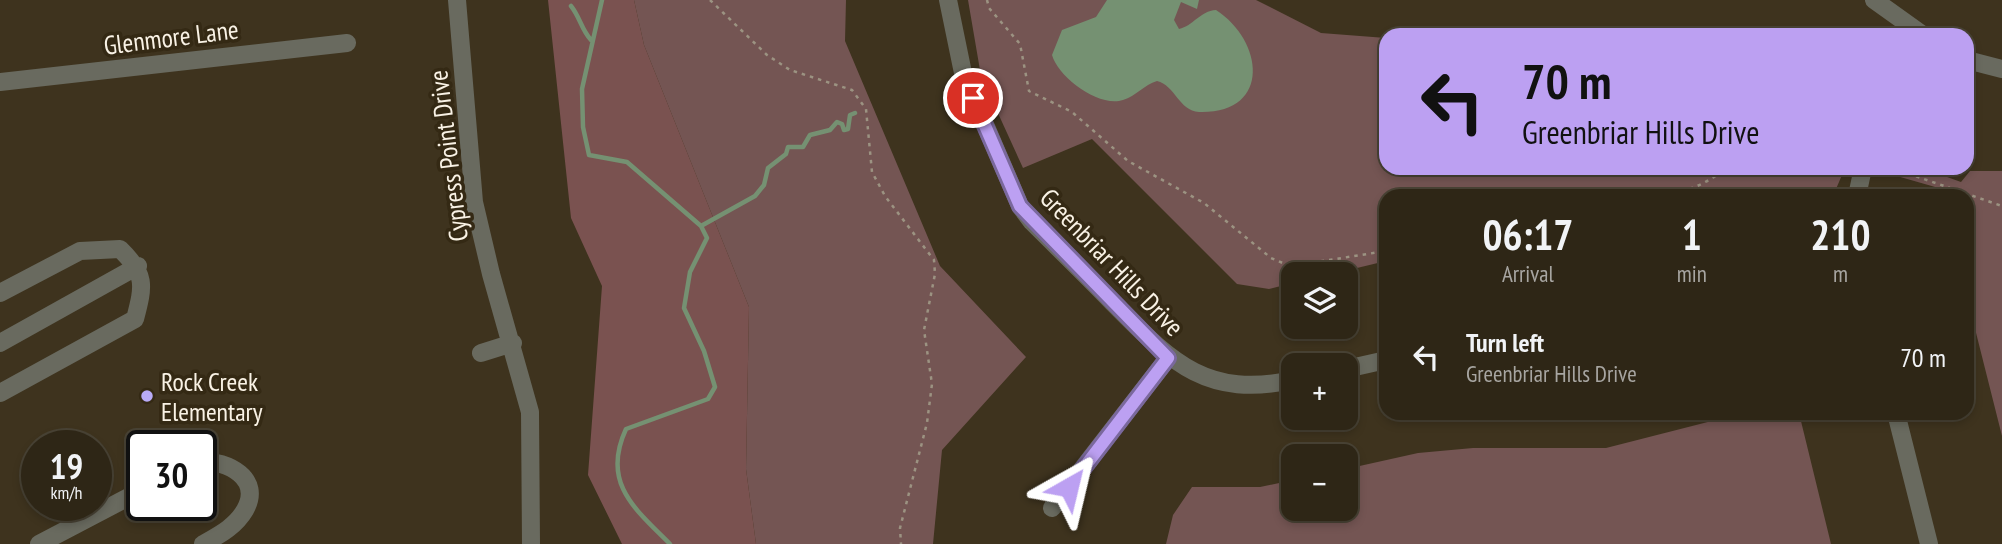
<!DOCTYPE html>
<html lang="en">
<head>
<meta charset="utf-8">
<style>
	:root { --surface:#2e2616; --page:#362e1f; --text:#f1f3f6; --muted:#a7a5a1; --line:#494335 }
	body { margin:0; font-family:"PT Sans Narrow",sans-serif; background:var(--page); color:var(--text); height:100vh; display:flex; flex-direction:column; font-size:26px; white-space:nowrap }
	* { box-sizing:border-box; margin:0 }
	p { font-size:23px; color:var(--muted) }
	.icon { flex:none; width:38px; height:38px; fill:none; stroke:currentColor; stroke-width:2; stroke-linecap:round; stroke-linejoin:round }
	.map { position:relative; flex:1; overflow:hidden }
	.drawer { position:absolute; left:1379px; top:189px; width:595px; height:231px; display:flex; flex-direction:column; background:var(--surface); border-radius:21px; box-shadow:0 4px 10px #0003,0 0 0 2px var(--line) }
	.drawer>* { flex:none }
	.hud { position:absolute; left:1379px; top:28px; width:595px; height:147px; border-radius:21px; box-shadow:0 4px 10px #0003,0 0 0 2px var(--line); background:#bca0f2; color:#111; overflow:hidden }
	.tools { position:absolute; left:1281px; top:262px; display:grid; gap:14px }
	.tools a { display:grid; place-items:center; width:77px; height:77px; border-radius:14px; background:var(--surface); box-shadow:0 4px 10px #0003,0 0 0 2px var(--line); font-size:35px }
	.speed { position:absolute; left:21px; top:430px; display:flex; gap:14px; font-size:35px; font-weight:700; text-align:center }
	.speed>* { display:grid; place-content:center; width:91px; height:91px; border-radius:50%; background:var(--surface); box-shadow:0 4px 10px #0003,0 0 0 2px var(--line); line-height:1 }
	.speed small { font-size:18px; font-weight:400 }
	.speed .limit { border:4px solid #111; border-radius:10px; background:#fff; color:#111 }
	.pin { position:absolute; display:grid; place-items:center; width:60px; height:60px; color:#fff; margin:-30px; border:4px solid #fff; border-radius:50%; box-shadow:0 2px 7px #0007 }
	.me { position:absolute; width:77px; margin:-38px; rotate:37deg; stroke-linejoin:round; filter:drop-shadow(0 0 5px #0008) }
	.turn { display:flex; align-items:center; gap:24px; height:147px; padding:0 28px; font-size:32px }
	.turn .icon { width:91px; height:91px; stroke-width:2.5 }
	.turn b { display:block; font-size:49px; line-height:60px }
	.eta { display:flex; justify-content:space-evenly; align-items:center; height:119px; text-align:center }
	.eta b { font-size:42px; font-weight:700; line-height:49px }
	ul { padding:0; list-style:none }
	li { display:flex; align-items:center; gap:21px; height:98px; padding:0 28px }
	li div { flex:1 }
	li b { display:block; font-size:26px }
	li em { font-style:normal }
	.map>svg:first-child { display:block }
	.green { fill:#745553 }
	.forest { fill:#7a5250 }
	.water { fill:#759172 }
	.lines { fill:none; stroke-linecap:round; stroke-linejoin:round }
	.stream { stroke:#759172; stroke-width:4.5 }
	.path { stroke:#9c9382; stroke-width:2.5; stroke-dasharray:3.5 5; stroke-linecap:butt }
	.minor { stroke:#696a5f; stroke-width:18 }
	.route-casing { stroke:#7a689d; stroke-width:18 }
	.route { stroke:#bca0f2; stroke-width:12 }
	.poi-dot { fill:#b9abf7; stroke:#342914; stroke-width:2.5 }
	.labels { text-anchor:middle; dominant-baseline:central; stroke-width:7; stroke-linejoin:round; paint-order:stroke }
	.street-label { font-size:26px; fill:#f9f2e5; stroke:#342914 }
	.poi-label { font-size:26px; fill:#f9f2e5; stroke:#342914; text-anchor:start }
</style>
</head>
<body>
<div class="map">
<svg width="2002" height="544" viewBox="0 0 2002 544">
	<rect width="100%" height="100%" fill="#3e331e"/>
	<path class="green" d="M634,0H846L845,41L940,266L1026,357L942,450L933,544H756L746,469L749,307L644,45Z
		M968,0H1256L1321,33L1386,38V168H1845L1836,189L1809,196H1386V261L1328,275H1293V283L1269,289L1237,284L1092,139L1023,168L981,76Z
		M1869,168H1922L1961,182L1970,171H2002V436L1967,297V196H1957L1956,193Z
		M1743,413H1799L1831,544H1166L1173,515L1192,487H1260L1293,480V509H1346V469L1418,453L1473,448H1606Z"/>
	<path class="forest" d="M548,0H634L644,45L749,307L746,469L756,544H622L588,475L602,286L571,218Z"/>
	<path class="water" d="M1107,0H1199L1197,9L1181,2L1174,20L1179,29C1193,26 1200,11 1216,10C1264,41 1272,114 1199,112C1179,111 1175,85 1157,81C1144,85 1136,96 1123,100C1099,108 1058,77 1052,55L1062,30L1096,17Z"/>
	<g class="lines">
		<path class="stream" d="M602,0L582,89L583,127L589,155L627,162L701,226L707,238L690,272L684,308L704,351L715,387L708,399L626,429C601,483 635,509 670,544
			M571,6C580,17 581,29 591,40
			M701,226L755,196L764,185L768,168L786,154L788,147H803L810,135L830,130L837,122L842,124L844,130L848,129L850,115L855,113"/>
		<path class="path" d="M710,0L767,55L790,70L852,90L866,109L872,172L885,196L934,260L935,274L924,330L932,384L927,423L900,528L901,544
			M987,0L989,8L1020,44L1029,91L1072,112L1128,161L1204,203L1271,258L1285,264H1304L1386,251
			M1892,168L2002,206
			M1648,196C1684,194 1698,188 1728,168"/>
		<path class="minor" d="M457,0L474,202L491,274L530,412L531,544
			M948,0L963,73L1020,206L1032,222C1059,249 1086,275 1112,302C1170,360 1204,399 1293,380
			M1874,0L1923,35
			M1967,60L2002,69
			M0,82L347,43
			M1857,196L1863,168
			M0,293L80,251L120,249C146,274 144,285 135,319L0,393
			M0,343L138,266
			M481,353L513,343
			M1346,369L1386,360
			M1896,413L1929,544
			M201,461C227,461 263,478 245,510C235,527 219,535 203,544
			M1052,508L1168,358
			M39,544L142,490"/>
	</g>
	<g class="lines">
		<g class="route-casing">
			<path id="route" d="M973,98L1020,206L1168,358L1069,487"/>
		</g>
		<use href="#route" class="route"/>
	</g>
	<circle class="poi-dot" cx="147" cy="396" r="7"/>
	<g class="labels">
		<g class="street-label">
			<text transform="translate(171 37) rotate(-7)">Glenmore Lane</text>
			<text transform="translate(448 156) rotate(-97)">Cypress Point Drive</text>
			<text transform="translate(1112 262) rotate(46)">Greenbriar Hills Drive</text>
		</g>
		<g class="poi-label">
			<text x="161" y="381">Rock Creek<tspan x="161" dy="30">Elementary</tspan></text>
		</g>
	</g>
</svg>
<div class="tools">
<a><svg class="icon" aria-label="layers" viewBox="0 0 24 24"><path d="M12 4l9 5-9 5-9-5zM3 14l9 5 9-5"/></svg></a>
<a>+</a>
<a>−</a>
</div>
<div class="speed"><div>19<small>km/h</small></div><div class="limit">30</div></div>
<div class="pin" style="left:973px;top:98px;background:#d93025"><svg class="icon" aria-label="arrive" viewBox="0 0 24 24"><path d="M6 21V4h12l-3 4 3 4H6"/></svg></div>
<svg class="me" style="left:1069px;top:487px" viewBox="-20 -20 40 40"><path d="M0-17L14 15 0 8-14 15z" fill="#bca0f2" stroke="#fff" stroke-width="4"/></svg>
<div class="hud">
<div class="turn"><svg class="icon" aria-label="left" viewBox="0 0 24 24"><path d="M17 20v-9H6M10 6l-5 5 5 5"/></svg><div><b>70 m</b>Greenbriar Hills Drive</div></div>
</div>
<section class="drawer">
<div class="eta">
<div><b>06:17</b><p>Arrival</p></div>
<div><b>1</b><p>min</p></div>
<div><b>210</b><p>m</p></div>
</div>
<ul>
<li><svg class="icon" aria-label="left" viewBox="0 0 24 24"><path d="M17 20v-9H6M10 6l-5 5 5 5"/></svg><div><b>Turn left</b><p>Greenbriar Hills Drive</p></div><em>70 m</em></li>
</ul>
</section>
</div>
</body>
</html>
